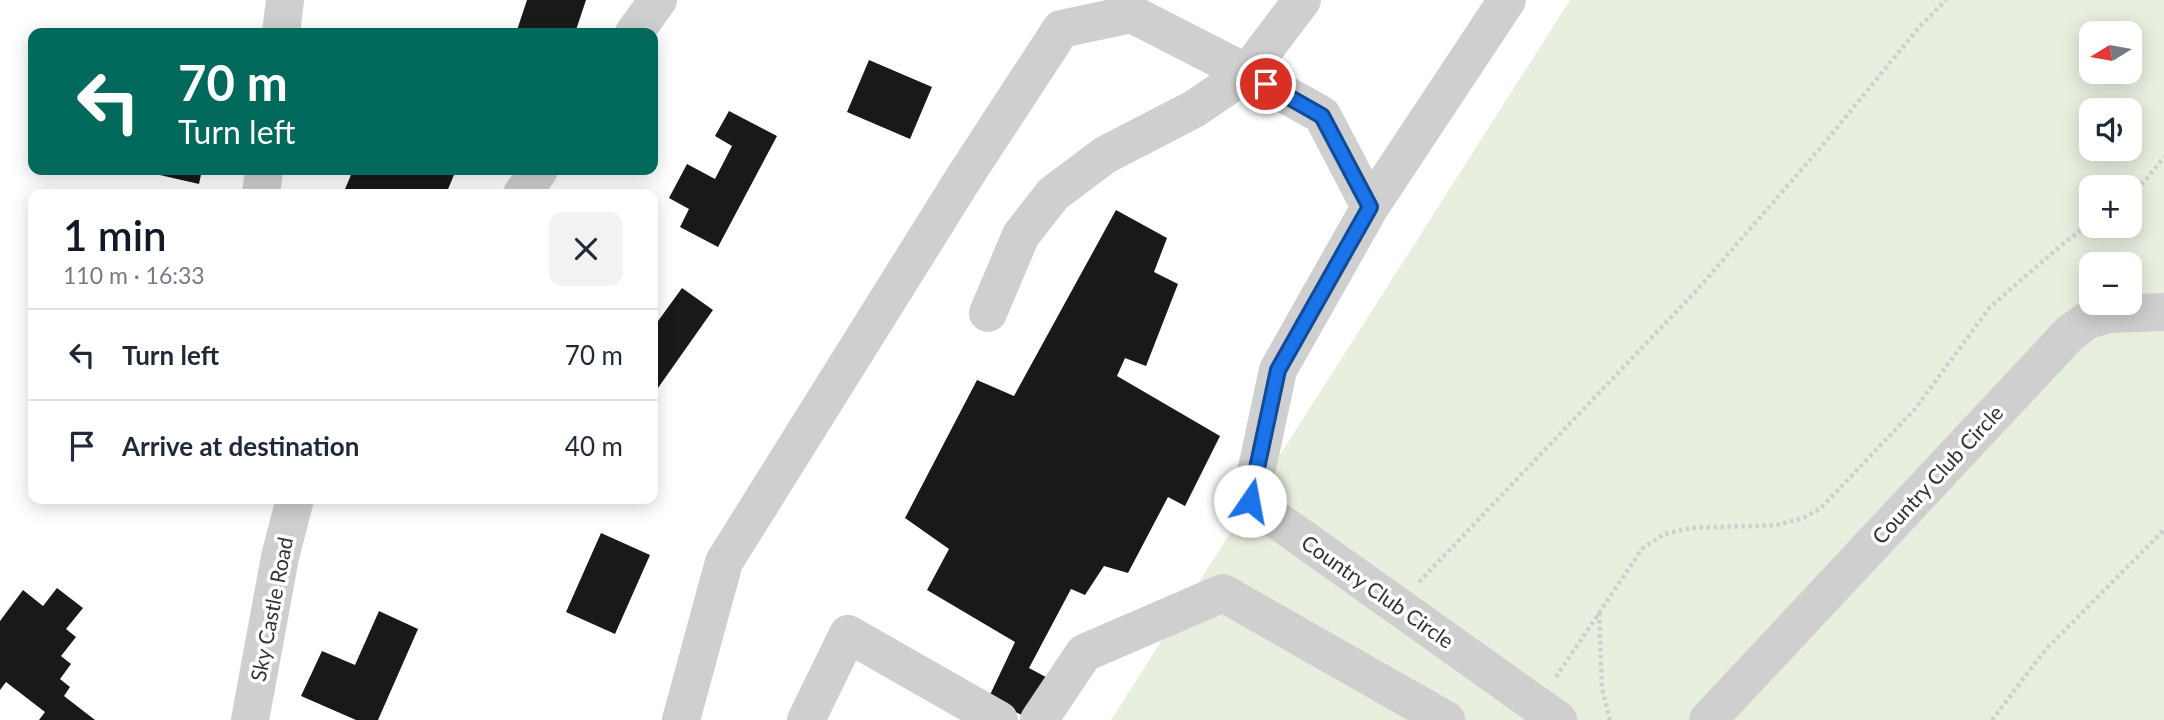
<!DOCTYPE html>
<html lang="en">
<head>
<meta charset="utf-8">
<style>
	:root { --surface:#fff; --page:#f2f2f3; --text:#1f2937; --muted:#747a83; --line:#e0e1e3; --accent:#111827 }
	body { margin:0; font-family:Lato,sans-serif; background:var(--page); color:var(--text); height:100vh; display:flex; flex-direction:column; font-size:26px; white-space:nowrap }
	* { box-sizing:border-box; margin:0 }
	p { font-size:23px; color:var(--muted) }
	.icon { flex:none; width:38px; height:38px; fill:none; stroke:currentColor; stroke-width:2; stroke-linecap:round; stroke-linejoin:round }
	.map { position:relative; flex:1; overflow:hidden }
	.details { position:absolute; left:28px; top:189px; width:630px; height:315px; display:flex; flex-direction:column; background:var(--surface); border-radius:14px; box-shadow:0 4px 18px #0003 }
	.details>* { flex:none }
	.hud { position:absolute; left:28px; top:28px; width:630px; height:147px; border-radius:14px; box-shadow:0 4px 18px #0003; background:#00695c; color:#fff; overflow:hidden }
	.needle { width:46px; rotate:259deg }
	.controls { position:absolute; left:2079px; top:21px; display:grid; gap:14px }
	.controls a { display:grid; place-items:center; width:63px; height:63px; border-radius:14px; background:var(--surface); box-shadow:0 4px 18px #0003; font-size:35px }
	.pin { position:absolute; display:grid; place-items:center; width:60px; height:60px; color:#fff; margin:-30px; border:4px solid #fff; border-radius:50%; box-shadow:0 2px 7px #0007 }
	.me { position:absolute; width:77px; margin:-38px; rotate:12deg; stroke-linejoin:round; filter:drop-shadow(0 0 5px #0008) }
	.turn { display:flex; align-items:center; gap:24px; height:147px; padding:0 35px; font-size:32px }
	.turn .icon { width:91px; height:91px; stroke-width:2.5 }
	.turn b { display:block; font-size:49px; line-height:60px }
	.round { display:grid; place-items:center; flex:none; width:74px; height:74px; border-radius:14px; background:var(--page) }
	.headline { display:flex; align-items:center; justify-content:space-between; height:119px; padding:0 35px }
	h1 { font-size:42px; font-weight:600; line-height:52px; color:var(--accent) }
	ul { padding:0; list-style:none }
	li { display:flex; align-items:center; gap:21px; height:91px; padding:0 35px; border-top:2px solid var(--line) }
	li div { flex:1 }
	li b { display:block; font-size:26px }
	li em { font-style:normal }
	.map>svg:first-child { display:block }
	.green { fill:#e8efdf; fill-rule:evenodd }
	.building { fill:#191919 }
	.lines { fill:none; stroke-linecap:round; stroke-linejoin:round }
	.path { stroke:#cfcfcf; stroke-width:4.5; stroke-dasharray:3.5 3.5; stroke-linecap:butt }
	.minor { stroke:#cfcfcf; stroke-width:38 }
	.route-casing { stroke:#114b97; stroke-width:18 }
	.route { stroke:#1a73e8; stroke-width:12 }
	.labels { text-anchor:middle; dominant-baseline:central; stroke-width:7; stroke-linejoin:round; paint-order:stroke }
	.street-label { font-size:21px; fill:#323232; stroke:#fff }
</style>
</head>
<body>
<div class="map">
<svg width="2164" height="720" viewBox="0 0 2164 720">
	<rect width="100%" height="100%" fill="#fff"/>
	<path class="green" d="M1570,0H2164V720H1111ZM2091,33H2130V72H2091ZM2091,110H2130V149H2091ZM2091,187H2130V226H2091ZM2091,264H2130V303H2091Z"/>
	<path class="building" d="M527,0H586L575,33H516Z
		M869,60L932,87L910,139L847,112Z
		M729,111L777,136L718,247L680,227L689,209L669,198L687,164L715,179L732,146L715,136Z
		M138,170H202L199,184Z
		M353,170H456L446,194H343Z
		M1116,210L1167,238L1154,272L1178,284L1146,366L1125,358L1117,376L1220,436L1185,506L1168,497L1128,573L1104,566L1085,595L1071,589L1029,668L1055,682L1032,720L988,699L1015,642L927,590L949,549L905,518L977,380L1014,396Z
		M682,288L713,310L653,395V328Z
		M601,533L650,555L615,634L566,612Z
		M57,588L83,608L66,629L76,637L61,656L71,664L60,679L70,687L64,696L95,720H39L45,712L6,682L0,690V621L23,590L43,606Z
		M379,611L418,629L378,720H356L301,696L322,651L355,665Z"/>
	<g class="lines">
		<path class="path" d="M2130,193L2145,181L2164,157
			M1419,582L1697,290L1822,146L1920,26L1946,0
			M1599,613L1602,688L1610,720
			M1556,677L1642,549L1664,534L1691,528L1777,525L1803,518L1820,509L1915,409L1990,307L2064,243L2091,222
			M1992,720L2046,649L2164,530"/>
		<path class="minor" d="M1507,0L1370,207L1278,370L1250,501L1558,720
			M281,33L285,0
			M634,33L658,0
			M261,194L264,170
			M522,194L539,170
			M988,313L1021,235L1053,194L1105,155L1194,109L1247,73L1302,0
			M250,720L280,557L295,499
			M681,720L724,562L965,176L1061,29L1132,14L1247,73L1322,115L1370,207
			M806,720L848,634L999,720
			M1039,720L1084,653L1223,593L1446,720
			M1708,720L2070,333L2088,320L2109,314L2164,312"/>
	</g>
	<g class="lines">
		<g class="route-casing">
			<path id="route" d="M1250,501L1278,370L1370,207L1322,116L1266,84"/>
		</g>
		<use href="#route" class="route"/>
	</g>
	<g class="labels">
		<g class="street-label">
			<text transform="translate(1937 474) rotate(-47)">Country Club Circle</text>
			<text transform="translate(1378 591) rotate(35)">Country Club Circle</text>
			<text transform="translate(271 609) rotate(-79)">Sky Castle Road</text>
		</g>
	</g>
</svg>
<div class="controls">
<a><svg class="needle" viewBox="-14 -14 28 28"><path d="M0-13l5 13h-10z" fill="#e53935"/><path d="M0 13l5-13h-10z" fill="#747a83"/></svg></a>
<a><svg class="icon" aria-label="sound" viewBox="0 0 24 24"><path d="M4 9h4l5-4v14l-5-4H4zM17 9q2 3 0 6"/></svg></a>
<a>+</a>
<a>−</a>
</div>
<div class="pin" style="left:1266px;top:84px;background:#d93025"><svg class="icon" aria-label="arrive" viewBox="0 0 24 24"><path d="M6 21V4h12l-3 4 3 4H6"/></svg></div>
<svg class="me" style="left:1250px;top:501px" viewBox="-20 -20 40 40"><circle r="19" fill="#fff"/><path d="M0-13L10 11 0 6-10 11z" fill="#1a73e8"/></svg>
<div class="hud">
<div class="turn"><svg class="icon" aria-label="left" viewBox="0 0 24 24"><path d="M17 20v-9H6M10 6l-5 5 5 5"/></svg><div><b>70 m</b>Turn left</div></div>
</div>
<section class="details">
<div class="headline"><div><h1>1 min</h1><p>110 m · 16:33</p></div><a class="round"><svg class="icon" aria-label="close" viewBox="0 0 24 24"><path d="M6 6l12 12M18 6L6 18"/></svg></a></div>
<ul>
<li><svg class="icon" aria-label="left" viewBox="0 0 24 24"><path d="M17 20v-9H6M10 6l-5 5 5 5"/></svg><div><b>Turn left</b></div><em>70 m</em></li>
<li><svg class="icon" aria-label="arrive" viewBox="0 0 24 24"><path d="M6 21V4h12l-3 4 3 4H6"/></svg><div><b>Arrive at destination</b></div><em>40 m</em></li>
</ul>
</section>
</div>
</body>
</html>
